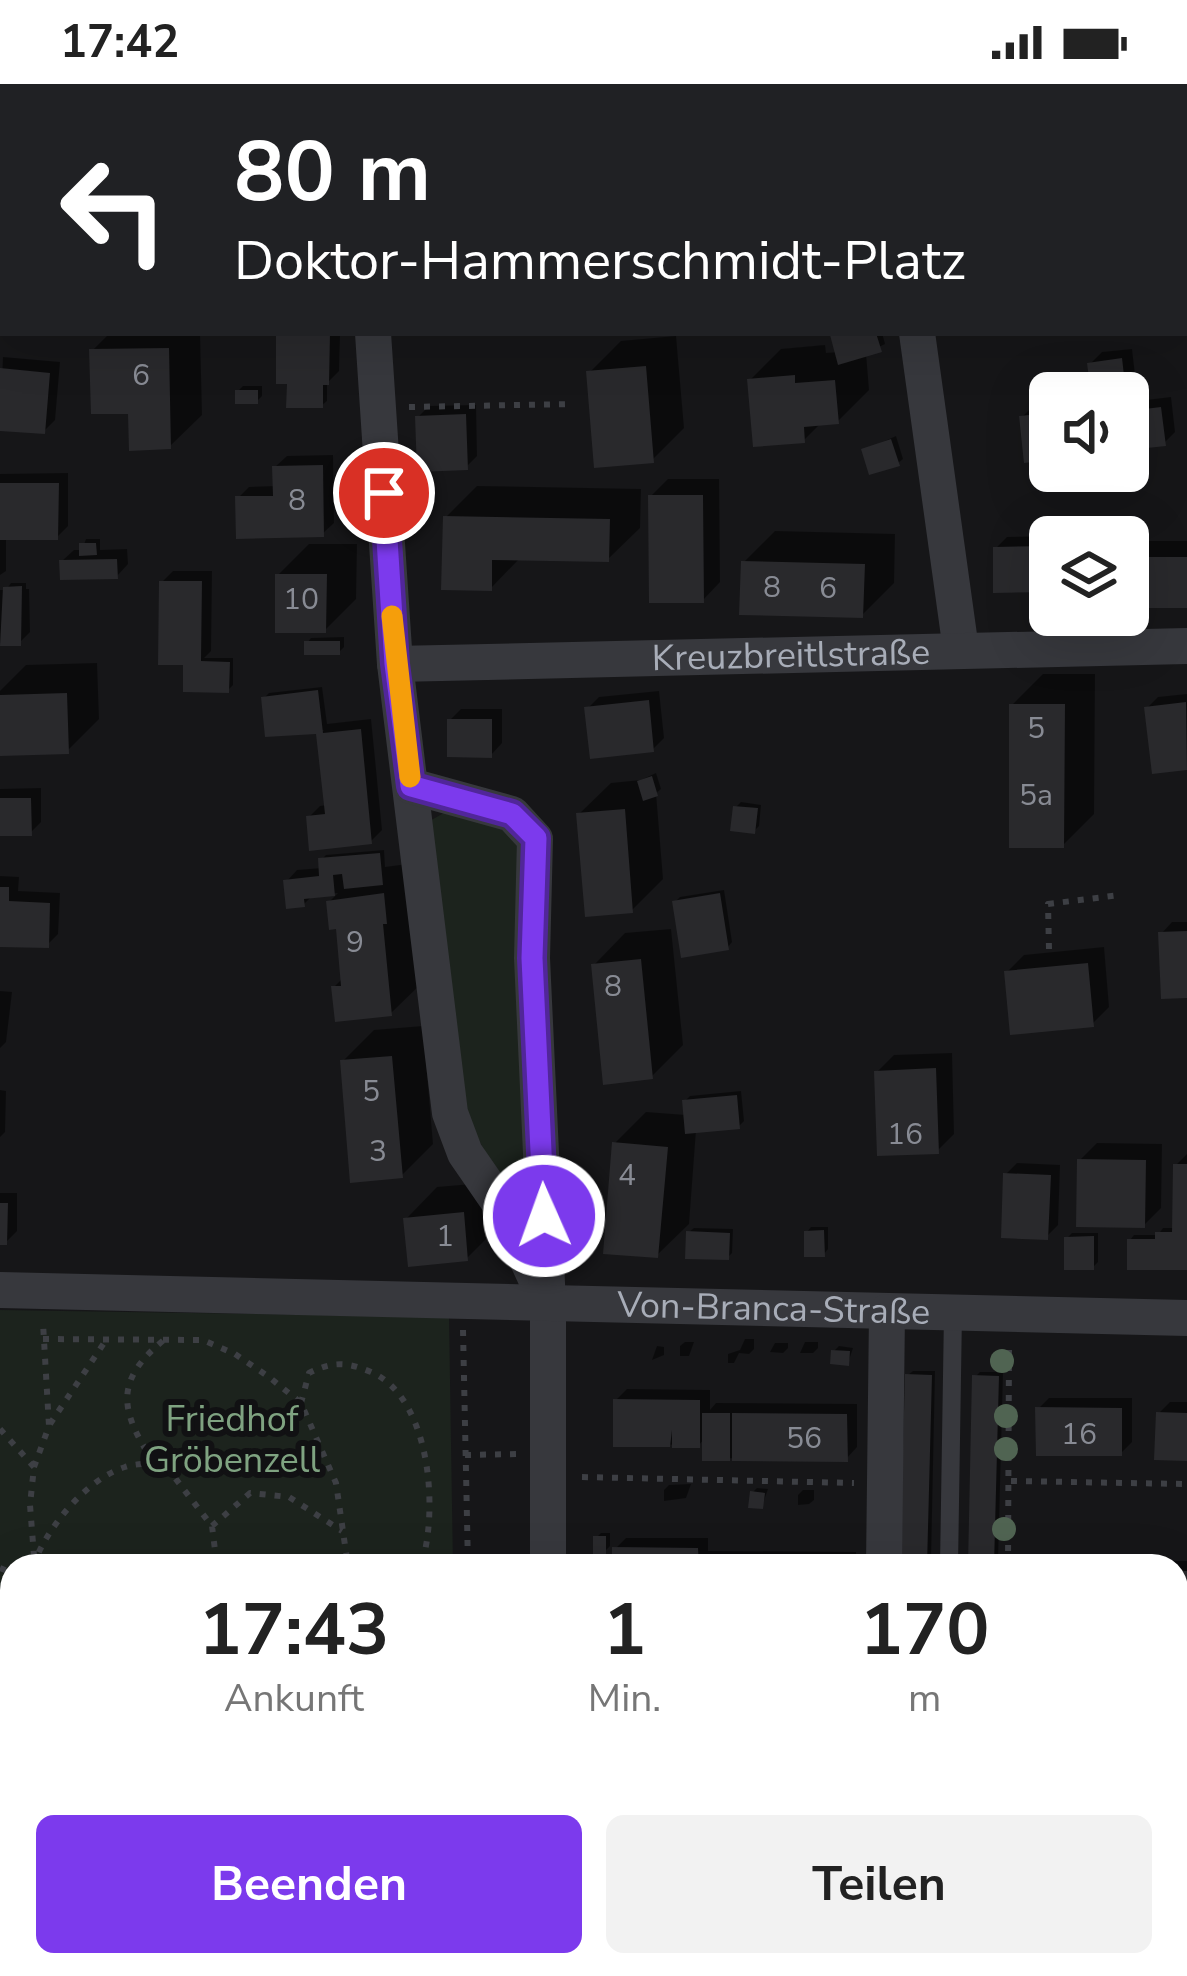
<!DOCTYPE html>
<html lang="de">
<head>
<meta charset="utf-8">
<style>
	:root { --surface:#fff; --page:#f2f2f2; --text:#222; --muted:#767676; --accent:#7c3aed }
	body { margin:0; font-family:"Nunito Sans",sans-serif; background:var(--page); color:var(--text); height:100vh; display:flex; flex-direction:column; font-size:45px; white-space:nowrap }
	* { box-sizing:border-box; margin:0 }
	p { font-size:39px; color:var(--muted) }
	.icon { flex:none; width:66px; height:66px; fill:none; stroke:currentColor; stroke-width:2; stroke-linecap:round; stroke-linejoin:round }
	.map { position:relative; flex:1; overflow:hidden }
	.panel { position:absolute; left:0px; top:1470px; width:1188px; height:423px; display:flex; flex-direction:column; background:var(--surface); border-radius:36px 36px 0 0; box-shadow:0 12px 48px #0002 }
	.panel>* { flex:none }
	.hud { position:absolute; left:0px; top:0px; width:1188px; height:252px; box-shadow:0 12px 48px #0002; background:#202124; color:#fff; overflow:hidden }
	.controls { position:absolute; left:1029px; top:288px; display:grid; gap:24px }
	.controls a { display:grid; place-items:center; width:120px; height:120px; border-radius:18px; background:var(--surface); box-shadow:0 12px 48px #0002; font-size:60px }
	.pin { position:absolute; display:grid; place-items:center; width:102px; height:102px; color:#fff; margin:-51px; border:6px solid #fff; border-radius:50%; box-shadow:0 3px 12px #0007 }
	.me { position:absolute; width:132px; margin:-66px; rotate:358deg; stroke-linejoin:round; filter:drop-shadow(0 0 9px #0008) }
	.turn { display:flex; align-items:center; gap:42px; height:252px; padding:0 36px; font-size:54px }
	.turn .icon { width:156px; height:156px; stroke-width:2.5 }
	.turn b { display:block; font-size:84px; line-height:102px }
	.eta { display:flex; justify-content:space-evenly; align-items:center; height:204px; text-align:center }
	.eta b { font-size:72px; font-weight:700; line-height:84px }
	.action { display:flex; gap:24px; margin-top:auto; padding:24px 36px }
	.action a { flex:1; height:138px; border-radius:18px; background:var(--accent); color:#fff; font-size:48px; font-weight:700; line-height:138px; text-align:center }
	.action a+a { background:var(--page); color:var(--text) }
	.status { display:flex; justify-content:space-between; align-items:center; height:84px; padding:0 60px; background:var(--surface); direction:ltr }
	.status svg { height:33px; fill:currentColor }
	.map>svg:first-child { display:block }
	.green { fill:#1c231d }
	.shadow { fill:#0007 }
	.building { fill:#29292c }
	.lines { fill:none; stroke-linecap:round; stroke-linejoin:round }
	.path { stroke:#3d3f44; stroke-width:6; stroke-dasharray:6 9; stroke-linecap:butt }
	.service { stroke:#37383d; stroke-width:18 }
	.minor { stroke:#37383d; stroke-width:36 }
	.tree { fill:#506452 }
	.route-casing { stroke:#51269a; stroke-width:30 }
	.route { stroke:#7c3aed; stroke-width:21 }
	.slow { stroke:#f59e0b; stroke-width:21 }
	.labels { text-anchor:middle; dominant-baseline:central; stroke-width:12; stroke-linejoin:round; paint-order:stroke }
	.number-label { font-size:30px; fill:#888b94 }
	.street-label { font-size:36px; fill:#a8adb8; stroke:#111113 }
	.park-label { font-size:36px; fill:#7fa381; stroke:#111113 }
</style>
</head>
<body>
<div class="status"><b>17:42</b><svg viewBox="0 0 49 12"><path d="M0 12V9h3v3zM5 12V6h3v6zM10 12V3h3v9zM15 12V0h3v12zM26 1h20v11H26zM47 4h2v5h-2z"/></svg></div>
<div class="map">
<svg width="1187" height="1892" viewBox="0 0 1187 1892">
	<rect width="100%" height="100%" fill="#161618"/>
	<path class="green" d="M449,726L508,737L529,768L543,1201L521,1133L464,1029L428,738Z
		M0,1226L449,1233L453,1482H12V1881H499V1892H0Z"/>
	<path class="shadow" d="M486,0H546L543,3Z
		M745,0H804V3H742Z
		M937,0H1020V3H934Z
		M1088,0H1129L1130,3H1076Z
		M1172,0H1187V49L1185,3H1169Z
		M110,249H200L202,331L170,362L131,327L92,267Z
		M280,249H340L339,287L327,299V317L322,321L290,302Z
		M836,249H882L885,260L866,269L869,306L838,337L822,338L804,356L750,296L781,265L825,261L826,269L838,268L833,252Z
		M676,252L684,344L652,376L589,289L621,257Z
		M1132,265L1138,317L1171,313L1175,348L1164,359L1128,363V309H1094L1090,280L1102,268Z
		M3,273L60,278L55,336L44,347L0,344Z
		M243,302H262V312L257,317L238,307Z
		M1050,320V373L1022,333L1033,322Z
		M476,321L477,372L466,383L418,333L429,322Z
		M896,352L903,375L898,379L865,366Z
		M333,371L334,439L322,450L238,414L249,403L276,402L275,383L287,372Z
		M68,389V442L57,453H6V487L0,491V390Z
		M668,395H719L720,498L703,516L651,412Z
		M477,402L641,405L640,444L608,475L521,473L491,504L446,433Z
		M775,447L895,450L894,499L862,531L744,478Z
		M1068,452L1050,453V505L996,464L1007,453Z
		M86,455H100V466L127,465L128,480L117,492L62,477L74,466H82Z
		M1128,457H1187V521H1128Z
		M309,460H357L356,515L325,546L278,491Z
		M173,487H212L211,567L204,574H233V601L228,606L186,578L162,498Z
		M11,499H26V505H29L30,548L19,559H0V506H6Z
		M344,553V563L339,568L307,559L311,554Z
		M97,579L99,635L67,667L0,669V607L26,581Z
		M1043,590H1095L1094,730L1063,761L1012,621Z
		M322,603L327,640L371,635L382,746L371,757L309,733L320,722L327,721L319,651L324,646L268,649L264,614L269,609Z
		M659,607L664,654L653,665L588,624L599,613Z
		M1187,610V683L1155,687L1147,624L1158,613Z
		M461,625H502V659L491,671L450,636Z
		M656,689L661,705L656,709L663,795L632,826L579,730L611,699L641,696Z
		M41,704V738L30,749H0V705Z
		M741,718L761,721L759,742L754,747L736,723Z
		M384,766L385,783L415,779L423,898L391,929L334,903L343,894L339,841L329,818L338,809L313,811L304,820L286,798L297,786L322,784L321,776L326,771Z
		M0,792L19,793L18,807L60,809L58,850L47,861L0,860Z
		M724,806L732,858L728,863L675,818L680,813Z
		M1172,838H1187V911L1161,850Z
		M671,845L683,961L652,992L594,881L625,849Z
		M1104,863L1109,923L1092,940L1007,888L1024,871Z
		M0,907L12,908L6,958L0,964Z
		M423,942L433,1060L402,1091L343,977L374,946Z
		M952,969L954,1050L937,1067L877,988L894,971Z
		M0,1006L6,1007L5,1048L0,1053Z
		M741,1007L744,1037L739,1042L696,1046L689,1140L657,1171L615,1059L646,1028L686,1031L685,1017L690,1012Z
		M1097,1059L1162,1060L1161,1124L1144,1141L1080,1076Z
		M1187,1070V1183L1130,1156L1134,1151H1158L1163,1144H1175L1176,1081Z
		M1017,1079L1060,1081L1058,1141L1047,1152L1006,1090Z
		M495,1098L499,1142L467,1174L406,1135L437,1103Z
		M0,1109H17V1147L6,1158H0Z
		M811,1143H828V1165L824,1170L807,1148Z
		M694,1144L733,1145L732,1169L728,1173L689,1148Z
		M1072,1149H1098V1178L1093,1183L1067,1154Z
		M745,1255H754V1265L749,1270L739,1269L734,1279H728V1270L740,1266Z
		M685,1258H694L689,1272H680V1262Z
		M805,1258H818V1264L813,1269H800Z
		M775,1259H788V1264L783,1269L770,1268Z
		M657,1262L664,1263V1271L652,1276Z
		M839,1262L853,1264L848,1279L834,1267Z
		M913,1287H935L931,1476L926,1481L908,1291Z
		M980,1288H1003L998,1477L993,1482L975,1293Z
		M627,1305L710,1306V1326L716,1319L857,1320V1363L846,1375L705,1374V1354L699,1361L616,1360V1316Z
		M1049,1314H1132V1358L1121,1369L1038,1325Z
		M1170,1318H1187V1374L1159,1329Z
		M691,1400L686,1414L664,1417V1406L669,1401Z
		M757,1404L768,1405L762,1422L753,1408Z
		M803,1406H814V1416L809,1420L798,1421V1411Z
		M601,1449H610V1462L605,1467L596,1454Z
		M626,1454H708V1467L856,1468V1482H615V1465Z
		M1047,1471L1129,1472V1482H1036Z
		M1168,1477H1187V1533L1176,1532V1482H1163Z
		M1176,1623H1187V1678H1176Z
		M1176,1762H1187V1817H1176Z"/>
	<path class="building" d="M276,249H330L329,301H323V324H286L287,300H276Z
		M837,249H876L882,268L838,281L830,251Z
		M169,264L171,365L129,367L128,330H91L89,265Z
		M1122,274L1126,309H1091L1087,279Z
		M646,282L654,379L594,384L586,287Z
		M0,284L50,289L45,350L0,347Z
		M795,291V299L835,296L839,340L804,343L805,359L753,363L747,295Z
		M235,306H258V320H235Z
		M1161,323L1166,362L1128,366V327Z
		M1050,329V376L1024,379L1019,332Z
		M466,330L468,386L417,388L415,332Z
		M891,355L900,382L869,391L861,365Z
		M323,381L324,453L236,455L235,412H273L272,382Z
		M0,399H59L58,456H0Z
		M648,411H703L704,519H649Z
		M443,432L610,435L609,478L492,476V507L441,506Z
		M79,459H96L97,471L79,472Z
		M1050,462V508L993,509V463Z
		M1128,473H1187V524H1128Z
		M117,475L118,495L60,496L59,476Z
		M741,477L865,480L863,534L739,531Z
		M275,490H327L326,549H275Z
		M159,497H202L201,577L230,578L229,609L183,608V581H158Z
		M22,502L21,562H0L3,503Z
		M304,557H340V571H304Z
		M318,606L323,649L361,645L372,760L309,767L306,732L325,730L316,650L265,653L261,613Z
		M67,609L69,670L0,672V611Z
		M649,616L654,668L590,675L584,623Z
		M1186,618L1187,686L1152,690L1144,623Z
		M1009,620H1065L1064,764H1009Z
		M447,635H492V674L447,673Z
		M652,692L658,712L643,717L637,697Z
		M0,714H31L32,752H0Z
		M733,722L758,724L755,750L730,747Z
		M625,725L633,829L585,833L576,729Z
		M380,769L383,801L344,805L342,790L333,791L335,812L304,815L305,823L286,825L283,796L319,792L318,774Z
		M0,803H9V817L50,819L49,864L0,863Z
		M384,809L387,840H383L392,932L335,938L331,902H341L336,845L329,846L326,817Z
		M720,809L729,866L681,874L672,817Z
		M1187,847V914L1161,915L1158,848Z
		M641,875L653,995L603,1001L591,880Z
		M1088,879L1094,943L1010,951L1004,887Z
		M392,972L403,1094L350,1099L340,976Z
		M936,984L939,1070L877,1072L874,987Z
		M737,1011L740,1045L685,1050L682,1016Z
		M612,1058L668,1063L658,1174L603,1170Z
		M1077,1075L1146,1076L1145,1144L1076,1143Z
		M1173,1080H1187V1186H1127V1155H1155V1148H1172Z
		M1003,1089L1051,1091L1048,1156L1001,1154Z
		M0,1119H8L7,1161H0Z
		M464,1128L468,1177L408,1183L403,1134Z
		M824,1146L825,1173H804V1147Z
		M686,1147L730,1149L729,1176L685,1175Z
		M1094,1152V1186H1064V1153Z
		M831,1266L850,1267L849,1282L830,1280Z
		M905,1290L932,1291L927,1482H900Z
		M972,1291L999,1292L994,1482H968Z
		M613,1315L700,1316V1364H672V1346L670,1363H613Z
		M1035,1323L1122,1324V1372H1036Z
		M1156,1328L1187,1329V1377L1154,1376Z
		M702,1329H730V1377H702Z
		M732,1329L847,1330L848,1378L732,1377Z
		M750,1407L765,1409L763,1425L748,1424Z
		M593,1452H606V1470H593Z
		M612,1463L698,1464L699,1482H612Z
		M701,1477L841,1478V1482H701Z
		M1176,1487H1187V1536L1176,1535Z
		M1176,1633H1187V1681H1177Z
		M1176,1772H1187V1821L1176,1820Z"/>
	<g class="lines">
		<path class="path" d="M409,323L573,320
			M1049,865L1048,820L1120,811
			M463,1246L468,1482
			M43,1255L203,1256L235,1270L269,1293L301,1319L336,1399L348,1482
			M301,1319L309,1289C333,1277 347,1278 371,1288C431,1314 439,1427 421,1482
			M50,1340L108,1253
			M0,1345L34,1383L30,1421L34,1472
			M465,1371L518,1370
			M154,1379C120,1327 113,1297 165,1255
			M34,1383L49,1342L43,1239
			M582,1393L854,1399
			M1011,1397L1187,1400
			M212,1442L250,1409L289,1413L342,1447
			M33,1482C46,1445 86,1395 125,1383C133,1380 145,1380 154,1379L175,1394L212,1442L217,1482
			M1008,1482L1009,1264
			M0,1484L12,1489
			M1176,1546H1187
			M0,1643L12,1648
			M1176,1692H1187
			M0,1803L12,1799
			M508,1881V1892"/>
		<path class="service" d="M949,1482L953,1229
			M967,1881V1892"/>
		<g class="minor">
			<path d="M356,0V3"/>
			<path d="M882,0L883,3"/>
			<path d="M373,249L395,580L450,1029L465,1069L505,1127L548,1221"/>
			<path d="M917,249L961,566"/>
			<path id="s1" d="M395,580L1187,562"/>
			<path d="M411,702L512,730L535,755L532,874L548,1221V1482"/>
			<path id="s2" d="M0,1206L1187,1234"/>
			<path d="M884,1482L887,1228"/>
			<path d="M1176,1863H1187"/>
			<path d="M554,1881L555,1892"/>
		</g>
	</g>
	<g class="tree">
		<circle cx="1002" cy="1277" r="12"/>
		<circle cx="1006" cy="1332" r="12"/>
		<circle cx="1006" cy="1365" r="12"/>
		<circle cx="1004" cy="1445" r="12"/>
	</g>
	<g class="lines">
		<g class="route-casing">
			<path id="route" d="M384,409L395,580L411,702L512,730L536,754L532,874L544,1132"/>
		</g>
		<use href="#route" class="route"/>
		<path class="slow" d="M392,532L410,693"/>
	</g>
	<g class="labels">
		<g class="number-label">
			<text x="141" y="291">6</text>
			<text x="297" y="416">8</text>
			<text x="772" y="503">8</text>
			<text x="828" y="504">6</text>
			<text x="301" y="515">10</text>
			<text x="1036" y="644">5</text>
			<text x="1036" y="711">5a</text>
			<text x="355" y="858">9</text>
			<text x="613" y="902">8</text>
			<text x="371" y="1007">5</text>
			<text x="905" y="1050">16</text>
			<text x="378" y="1067">3</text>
			<text x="627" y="1091">4</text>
			<text x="445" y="1152">1</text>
			<text x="1079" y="1350">16</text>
			<text x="804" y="1354">56</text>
		</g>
		<g class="street-label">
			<text stroke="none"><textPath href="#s1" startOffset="396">Kreuzbreitlstraße</textPath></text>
			<text stroke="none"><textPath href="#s2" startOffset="774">Von-Branca-Straße</textPath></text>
		</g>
		<g class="park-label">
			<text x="232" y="1335">Friedhof<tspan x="232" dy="41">Gröbenzell</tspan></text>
		</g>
	</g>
</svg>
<div class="controls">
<a><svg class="icon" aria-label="sound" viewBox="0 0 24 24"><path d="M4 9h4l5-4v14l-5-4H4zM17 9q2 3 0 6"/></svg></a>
<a><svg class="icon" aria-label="layers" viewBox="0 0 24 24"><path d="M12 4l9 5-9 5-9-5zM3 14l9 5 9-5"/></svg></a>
</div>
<div class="pin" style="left:384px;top:409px;background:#d93025"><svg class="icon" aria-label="arrive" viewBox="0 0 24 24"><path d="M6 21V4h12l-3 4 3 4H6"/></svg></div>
<svg class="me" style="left:544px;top:1132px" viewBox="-20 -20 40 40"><circle r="17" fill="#7c3aed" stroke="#fff" stroke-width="3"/><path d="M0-11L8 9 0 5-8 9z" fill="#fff"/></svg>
<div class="hud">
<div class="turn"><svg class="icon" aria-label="left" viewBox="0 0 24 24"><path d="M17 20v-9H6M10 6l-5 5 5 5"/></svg><div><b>80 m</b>Doktor-Hammerschmidt-Platz</div></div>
</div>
<section class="panel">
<div class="eta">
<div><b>17:43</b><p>Ankunft</p></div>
<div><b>1</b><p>Min.</p></div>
<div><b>170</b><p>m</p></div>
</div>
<div class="action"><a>Beenden</a><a>Teilen</a></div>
</section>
</div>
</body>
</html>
